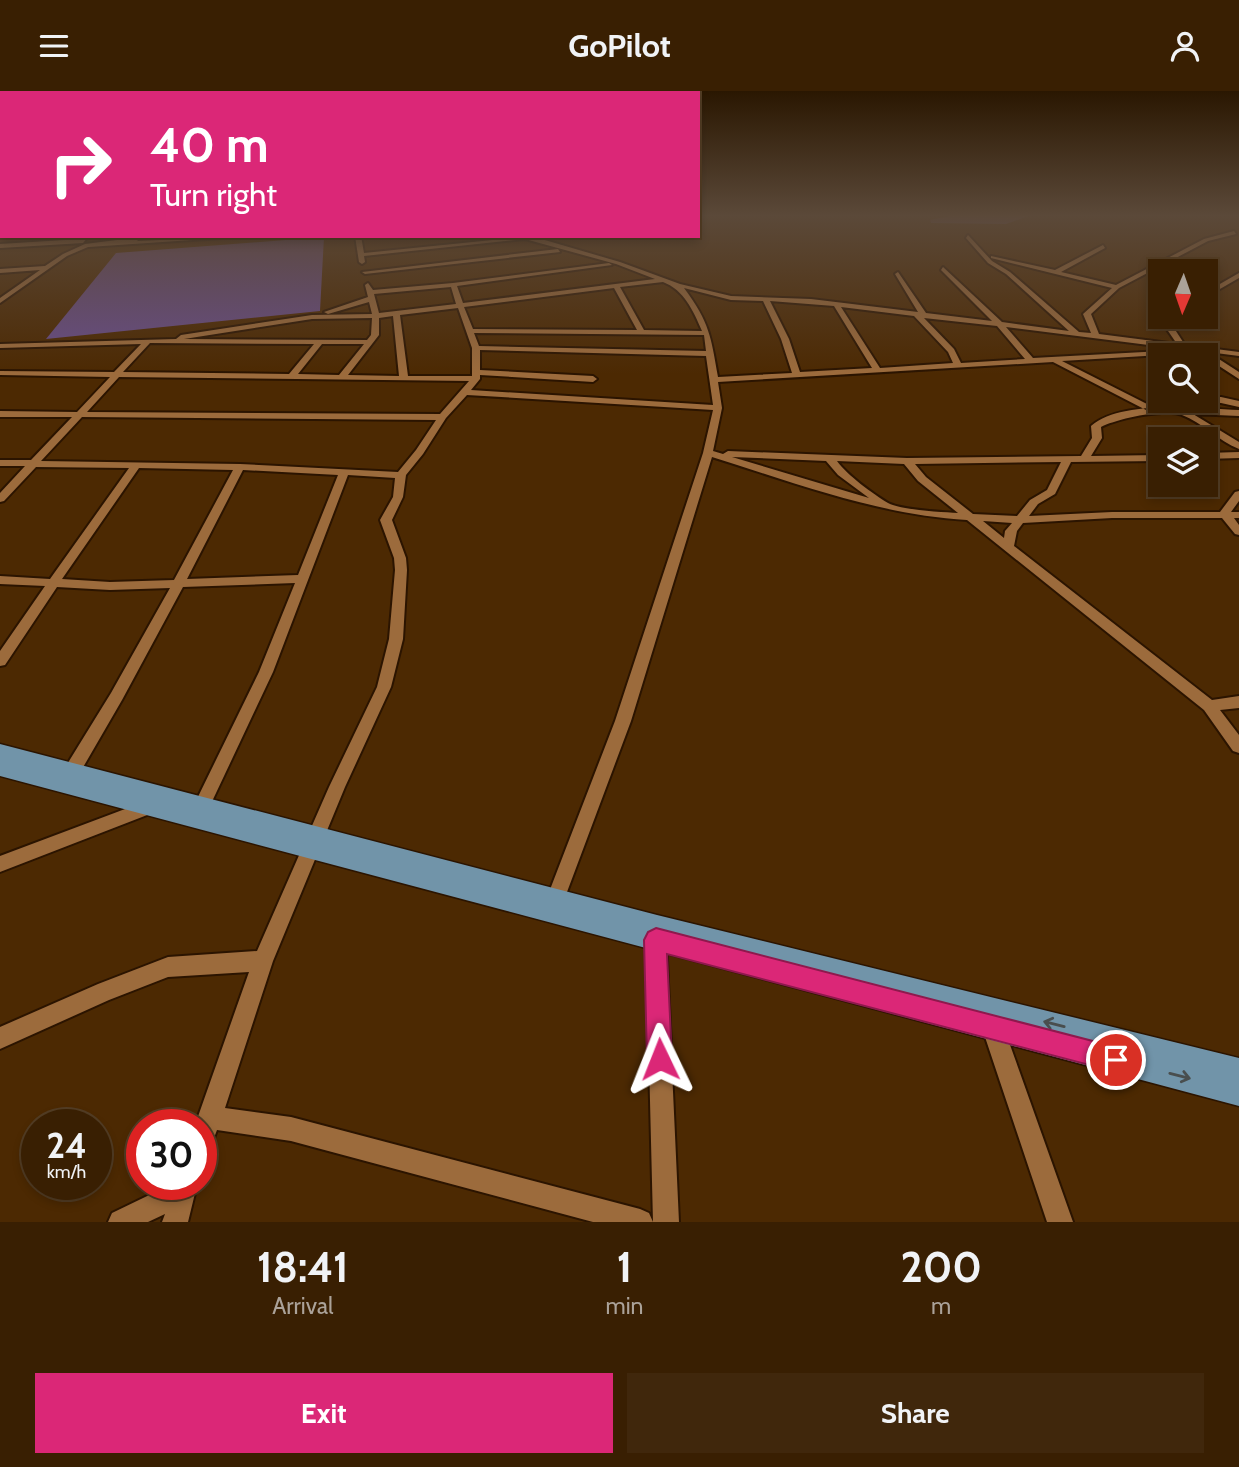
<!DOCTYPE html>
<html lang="en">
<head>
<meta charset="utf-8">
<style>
	:root { --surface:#391f02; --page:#40270c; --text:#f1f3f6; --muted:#aba299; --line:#533d24; --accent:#db2777 }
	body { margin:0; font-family:Cabin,sans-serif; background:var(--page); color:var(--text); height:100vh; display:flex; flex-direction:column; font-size:26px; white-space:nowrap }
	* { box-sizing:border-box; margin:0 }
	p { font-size:23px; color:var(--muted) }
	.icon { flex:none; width:38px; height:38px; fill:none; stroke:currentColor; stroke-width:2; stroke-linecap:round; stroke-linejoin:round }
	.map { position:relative; height:1131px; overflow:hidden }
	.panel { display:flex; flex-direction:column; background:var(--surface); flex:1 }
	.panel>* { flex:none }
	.top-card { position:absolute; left:0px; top:0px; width:700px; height:147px; box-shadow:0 4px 10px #0003,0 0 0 2px var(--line); background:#db2777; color:#fff; overflow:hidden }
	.needle { width:46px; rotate:182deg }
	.buttons { position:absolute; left:1148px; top:168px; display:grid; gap:14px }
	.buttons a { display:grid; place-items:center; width:70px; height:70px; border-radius:0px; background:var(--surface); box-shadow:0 4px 10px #0003,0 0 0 2px var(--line); font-size:35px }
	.speed { position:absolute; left:21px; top:1018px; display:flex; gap:14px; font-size:35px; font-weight:700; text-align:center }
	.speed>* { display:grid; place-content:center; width:91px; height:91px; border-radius:50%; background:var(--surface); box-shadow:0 4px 10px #0003,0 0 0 2px var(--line); line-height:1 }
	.speed small { font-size:18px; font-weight:400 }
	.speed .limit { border:10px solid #d22; background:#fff; color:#111 }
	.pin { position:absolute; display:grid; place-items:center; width:60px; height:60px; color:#fff; margin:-30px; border:4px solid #fff; border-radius:50%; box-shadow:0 2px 7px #0007 }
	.me { position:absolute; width:77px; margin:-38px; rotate:358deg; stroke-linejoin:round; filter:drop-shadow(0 0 5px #0008) }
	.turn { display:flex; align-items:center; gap:24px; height:147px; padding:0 35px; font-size:32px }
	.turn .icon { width:91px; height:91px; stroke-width:2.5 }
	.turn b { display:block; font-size:49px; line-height:60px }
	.eta { display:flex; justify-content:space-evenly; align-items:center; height:119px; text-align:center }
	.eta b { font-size:42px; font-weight:700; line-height:49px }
	.primary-button { display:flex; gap:14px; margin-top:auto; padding:14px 35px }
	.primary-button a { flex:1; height:80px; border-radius:0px; background:var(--accent); color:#fff; font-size:28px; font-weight:700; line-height:80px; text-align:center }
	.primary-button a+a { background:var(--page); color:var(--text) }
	header { display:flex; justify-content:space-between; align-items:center; height:91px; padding:0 35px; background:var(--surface); font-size:32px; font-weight:700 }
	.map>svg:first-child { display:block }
	.green { fill:#684d8a }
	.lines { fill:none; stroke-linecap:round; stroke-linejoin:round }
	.minor-casing { stroke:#2b1400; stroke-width:4 }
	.major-casing { stroke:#2b1400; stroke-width:3 }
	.minor { fill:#9c6b3c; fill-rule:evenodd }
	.major { fill:#7194a9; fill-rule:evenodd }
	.oneway { stroke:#494e4e }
	.route { fill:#db2777; stroke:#8e194d; stroke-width:2 }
</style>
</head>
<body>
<header><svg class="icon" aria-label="menu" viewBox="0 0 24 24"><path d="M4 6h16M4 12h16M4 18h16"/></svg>GoPilot<svg class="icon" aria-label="person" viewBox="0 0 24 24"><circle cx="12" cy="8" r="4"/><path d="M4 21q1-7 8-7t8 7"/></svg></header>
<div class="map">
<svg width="1239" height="1131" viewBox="0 0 1239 1131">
	<rect width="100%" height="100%" fill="#4c2902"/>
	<path class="green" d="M954,124H1060L1029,125L1006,133L931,132L930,129Z
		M324,146L320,220L46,248L116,162Z"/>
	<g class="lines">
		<g class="minor-casing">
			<path id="minor" d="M2,130V134L0,135V131Z
				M1234,140L1236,143L1208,150L1119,197L1091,223L1099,243L1177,253L1166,237L1165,228L1175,226L1173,229L1174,237L1185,254L1239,261V265L1208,261L1239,281V288L1196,260L1006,236L1033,267L1181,259V263H1178L1062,270L1147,313L1206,310V306H1221L1239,310V316L1221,312L1205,311L1146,319L1053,271L718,291L722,317L713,360L723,363L728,360L907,367L1081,365L1092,347L1091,335C1123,308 1199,318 1239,319V325L1193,323L1239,351V358C1218,350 1202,331 1182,324C1166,317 1116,328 1101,336L1102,347L1091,365L1160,364V370L1071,371L1055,403L1038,413L1029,425L1112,421H1220L1235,401L1239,400V410L1231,421H1239V427H1234L1239,434V444L1235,443L1222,427H1112L1023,432L1017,440L1014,455L1212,609L1239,605V617L1220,619L1239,644V662L1233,660L1204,619L967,429C879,424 795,392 712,366L631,630L564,809L562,815L555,818L548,815L546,809L615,630L703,362L713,319L467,304L446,327L423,363L406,384L403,406L392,429L406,467L407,479L403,548L391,596L345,696L273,870L225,1017L291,1026L640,1118L649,1122L653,1131H593L291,1050L217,1039L209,1060L201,1064V1034H195L249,881L168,886L109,909L0,958V936L98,893L168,866L257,860L329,696L377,596L389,548L395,479L394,467L380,429L393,406L395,387L348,384L273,581L208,719L202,721L196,719L194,714L259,581L295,492L183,496L122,609L78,685L72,687L66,685L64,680L66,675L111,602L170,497L110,499L57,496L5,574L0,575V560L45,495L0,493V485L50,488L129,377L36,376L4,410L0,411V402L25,375H0V369H31L72,326H0V320L77,321L110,286L0,284V280L114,281L141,253L0,257V253L176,248L181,244L312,224L372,223L369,211L328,223L324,221L368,206L365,194L368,192L373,199L453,192L609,172L612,174L457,195L463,212L655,188L616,173L525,148L364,165L365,171L362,173L359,171L355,145H361L364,162L531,145L620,171L680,193L731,205L811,208L918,221L895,183L898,181L926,222L992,230L941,179L943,176L1002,231L1069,240L1006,183L988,172L966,147L968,144L992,170L1010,181L1079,241L1091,242L1083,223L1112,197L991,167V165L1055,179L1103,154L1105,157L1061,181L1116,194L1204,148ZM663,191C684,199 693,219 702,240L644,239L620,196ZM451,196L456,213L379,222L374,203ZM614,197L637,239L473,238L464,216ZM684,197L731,209L763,210L781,248L792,282L718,286C711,246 710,232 684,197ZM770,210L834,215L872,277L800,281L789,248ZM841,216L914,225L948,261L953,272L880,277ZM458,217L472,257V285H408L400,224ZM393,225L399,285L348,284L379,244V227ZM372,227L371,244L367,249L184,248L312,228ZM924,227L997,235L1025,268L961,272L954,258ZM474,242L704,244L706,260L479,255ZM150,252L314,253L289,283L123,281ZM322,253H364L339,284L298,283ZM480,259L706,265L713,314L471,299L480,288V284L593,291L597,288L593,285L480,279ZM119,286L469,290L440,323L87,321ZM82,326L436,329L416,359L398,381L240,373L41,370ZM732,366L826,370L838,384L869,407ZM837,370L904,373L918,390L958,422C941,421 901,419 888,412C873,403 847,384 837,370ZM1061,371L1047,399L1030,409L1017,425L973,423L926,386L915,373ZM139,377L233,379L174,489L110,491L62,488ZM243,379L338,384L298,484L187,488ZM983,430L1012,432L1005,440L1004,447Z
				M83,145H89L83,152L0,157V153L81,148Z
				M136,145H142L137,150L252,145L88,156L67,165L0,212V207L40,179L0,182V178L45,175L63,163L85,153L133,147Z
				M558,158L560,161L365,183L362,181Z
				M1239,182V187L1206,206V201Z
				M1239,361V367L1206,368V362Z
				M149,709L155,711L158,716L155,721L0,781V765Z
				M656,838L663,841L666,848L679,1131H653L646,848L649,841Z
				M993,926L1001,929L1004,937L1073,1131H1047L982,937L985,929Z
				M170,1094H197L188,1131H162L165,1123L148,1131H108L112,1122Z"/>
		</g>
		<g class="major-casing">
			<path id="major" d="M0,653L657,824L1239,967V1015L0,685Z"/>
		</g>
		<use href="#minor" class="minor"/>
		<use href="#major" class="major"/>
	</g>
	<defs><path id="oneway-shaft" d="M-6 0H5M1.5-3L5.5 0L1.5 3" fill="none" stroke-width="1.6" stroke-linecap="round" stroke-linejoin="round" transform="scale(1.75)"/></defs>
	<g class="oneway">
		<use href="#oneway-shaft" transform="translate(1054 933) rotate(-166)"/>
		<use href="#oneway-shaft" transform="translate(1180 985) rotate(14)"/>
	</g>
	<linearGradient id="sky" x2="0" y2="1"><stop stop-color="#2a1701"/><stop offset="0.44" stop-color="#5b4939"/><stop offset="1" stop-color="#5b4939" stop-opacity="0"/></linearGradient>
	<rect width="1239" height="283" fill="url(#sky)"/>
	<path class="route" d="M656,837L1116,956L1125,960L1129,969L1125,978L1116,981L667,863L672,968L668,977L660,980L651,977L647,968L644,849L648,841Z"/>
</svg>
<div class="buttons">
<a><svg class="needle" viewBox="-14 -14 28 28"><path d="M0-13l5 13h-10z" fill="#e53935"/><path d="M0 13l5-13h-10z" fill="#aba299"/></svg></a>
<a><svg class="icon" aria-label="search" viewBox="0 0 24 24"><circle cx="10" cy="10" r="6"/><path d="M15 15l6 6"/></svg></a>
<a><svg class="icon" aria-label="layers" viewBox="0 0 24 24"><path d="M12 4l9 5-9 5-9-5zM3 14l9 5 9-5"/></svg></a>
</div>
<div class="speed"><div>24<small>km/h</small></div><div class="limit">30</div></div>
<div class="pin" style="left:1116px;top:969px;background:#d93025"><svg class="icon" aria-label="arrive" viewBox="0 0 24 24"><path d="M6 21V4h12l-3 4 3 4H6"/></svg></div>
<svg class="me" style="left:660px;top:968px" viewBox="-20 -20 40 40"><path d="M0-17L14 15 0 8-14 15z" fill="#db2777" stroke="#fff" stroke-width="4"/></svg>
<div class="top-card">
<div class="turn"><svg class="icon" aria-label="right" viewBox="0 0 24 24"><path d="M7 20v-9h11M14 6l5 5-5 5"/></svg><div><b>40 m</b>Turn right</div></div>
</div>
</div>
<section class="panel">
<div class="eta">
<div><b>18:41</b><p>Arrival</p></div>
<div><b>1</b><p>min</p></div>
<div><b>200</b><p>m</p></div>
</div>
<div class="primary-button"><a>Exit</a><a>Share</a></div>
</section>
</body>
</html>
